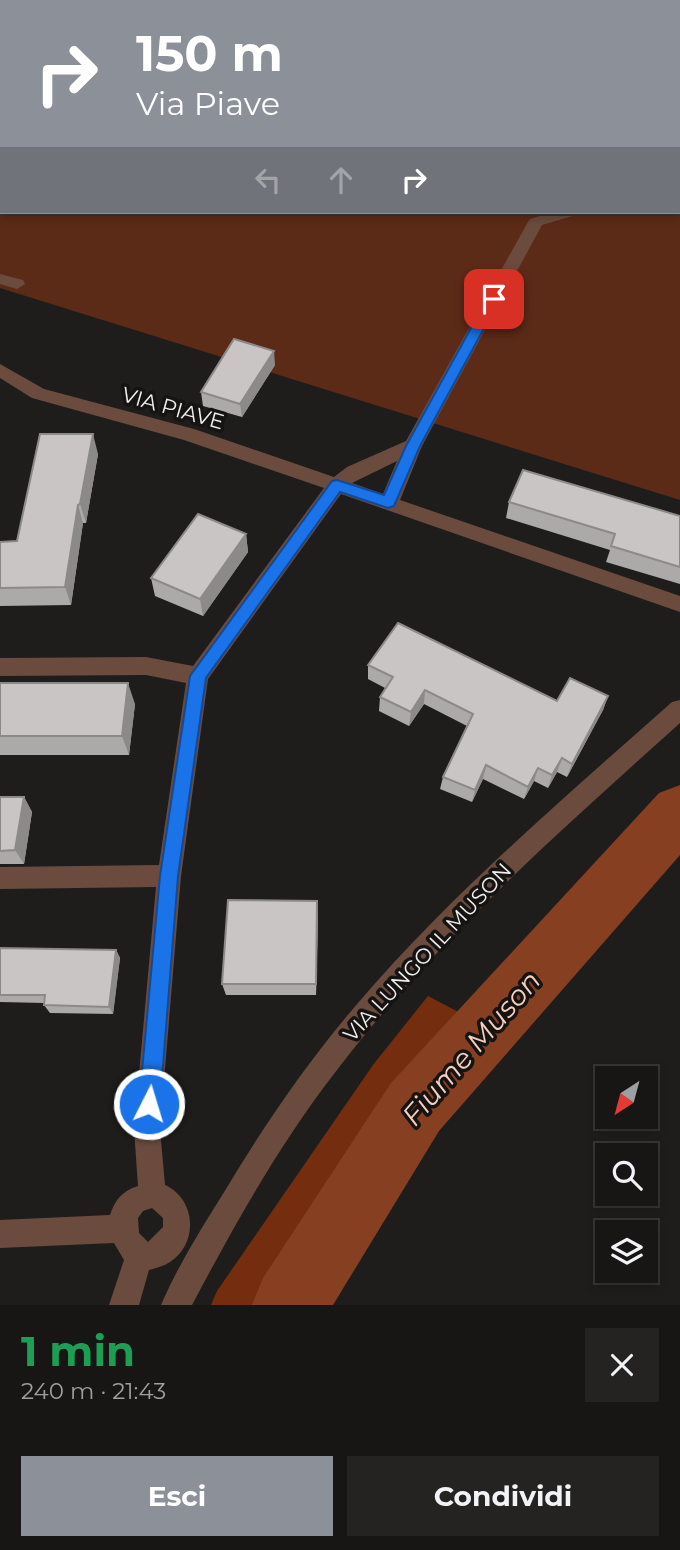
<!DOCTYPE html>
<html lang="it">
<head>
<meta charset="utf-8">
<style>
	:root { --surface:#171615; --page:#242322; --text:#f1f3f6; --muted:#9e9fa0; --line:#363534; --accent:#8c9099 }
	body { margin:0; font-family:Montserrat,sans-serif; background:var(--page); color:var(--text); height:100vh; display:flex; flex-direction:column; font-size:26px; white-space:nowrap }
	* { box-sizing:border-box; margin:0 }
	p { font-size:23px; color:var(--muted) }
	.icon { flex:none; width:38px; height:38px; fill:none; stroke:currentColor; stroke-width:2; stroke-linecap:round; stroke-linejoin:round }
	.map { position:relative; height:1305px; overflow:hidden }
	.drawer { display:flex; flex-direction:column; background:var(--surface); flex:1 }
	.drawer>* { flex:none }
	.hud { position:absolute; left:0px; top:0px; width:681px; height:214px; box-shadow:0 4px 10px #0003,0 0 0 2px var(--line); background:#8c9099; color:#fff; overflow:hidden }
	.needle { width:46px; rotate:216deg }
	.controls { position:absolute; left:595px; top:1066px; display:grid; gap:14px }
	.controls a { display:grid; place-items:center; width:63px; height:63px; border-radius:0px; background:var(--surface); box-shadow:0 4px 10px #0003,0 0 0 2px var(--line); font-size:35px }
	.pin { position:absolute; display:grid; place-items:center; width:60px; height:60px; color:#fff; margin:-30px; border-radius:14px; box-shadow:0 4px 10px #0006 }
	.me { position:absolute; width:77px; margin:-38px; rotate:5deg; stroke-linejoin:round; filter:drop-shadow(0 0 5px #0008) }
	.turn { display:flex; align-items:center; gap:24px; height:147px; padding:0 21px; font-size:32px }
	.turn .icon { width:91px; height:91px; stroke-width:2.5 }
	.turn b { display:block; font-size:49px; line-height:60px }
	.lanes { display:flex; align-items:center; height:66px; padding:0 21px; background:#0003; justify-content:center; gap:35px; direction:ltr }
	.lanes .off { opacity:.35 }
	.round { display:grid; place-items:center; flex:none; width:74px; height:74px; border-radius:0px; background:var(--page) }
	.head { display:flex; align-items:center; justify-content:space-between; height:119px; padding:0 21px }
	h1 { font-size:42px; font-weight:700; line-height:52px; color:#1e9e55 }
	.cta { display:flex; gap:14px; margin-top:auto; padding:14px 21px }
	.cta a { flex:1; height:80px; border-radius:0px; background:var(--accent); color:#fff; font-size:28px; font-weight:700; line-height:80px; text-align:center }
	.cta a+a { background:var(--page); color:var(--text) }
	.map>svg:first-child { display:block }
	.green { fill:#5c2b17; fill-rule:evenodd }
	.forest { fill:#742e0f }
	.lines { fill:none; stroke-linecap:round; stroke-linejoin:round }
	.river { fill:#873f22; fill-rule:evenodd }
	.minor { fill:#6b4b3e; fill-rule:evenodd }
	.wall { fill:#aca9a9 }
	.shaded-wall { fill:#8c8a89 }
	.building { fill:#c8c5c4; stroke:#8c8a89; stroke-width:2 }
	.route { fill:#1a73e8; stroke:#114b97; stroke-width:2 }
	.labels { text-anchor:middle; dominant-baseline:central; stroke-width:7; stroke-linejoin:round; paint-order:stroke }
	.street-label { font-size:21px; fill:#f1efee; stroke:#161413 }
	.near-water-label { font-size:28px; font-style:italic; fill:#facebe; stroke:#161413 }
</style>
</head>
<body>
<div class="map">
<svg width="680" height="1305" viewBox="0 0 680 1305">
	<rect width="100%" height="100%" fill="#1f1d1c"/>
	<path class="green" d="M0,0H680V500L0,288ZM2,2H679V212H2Z"/>
	<path class="forest" d="M428,996L489,1028L369,1138L312,1305H211L217,1291L373,1065Z"/>
	<g class="lines">
		<path class="river" d="M680,785V855L439,1131L333,1305H252L263,1278L391,1083L659,793Z"/>
		<path class="minor" d="M235,0H247V2H235Z
			M679,162H680V170H679Z
			M680,192V202L679,203V193Z
			M554,212H579L576,215L542,225L422,446L400,500L680,596V612L341,494L208,679L181,876L160,1129L165,1185C196,1199 199,1243 170,1262C164,1266 156,1268 149,1270L139,1305H109L124,1260L114,1243L0,1248V1220L110,1215C115,1200 122,1191 138,1186L134,1129L156,887L0,889V867L159,865L186,683L146,675L0,676V658L146,657L193,666L324,488L184,440L32,398L0,378V364L44,389L194,429L334,477L347,467L406,441L528,222L530,219ZM397,461L383,494L352,483ZM152,1208L163,1218V1227L148,1242L139,1233L138,1218L143,1211Z
			M0,274L23,280L25,284L17,289L0,284Z
			M680,700V723C559,832 436,940 337,1070C280,1143 235,1224 192,1305H161C178,1265 203,1226 226,1189C265,1124 308,1061 358,1003C452,893 564,798 672,702Z"/>
	</g>
	<path class="wall" d="M275,365L242,417L203,406L201,392Z
		M98,454L86,523H83L71,605L0,606V542L17,541Z
		M509,502L680,516V584L606,562L610,550L506,518Z
		M246,534L248,552L203,616L155,596L151,578Z
		M368,665L557,701L608,696L603,710L567,777L557,772L548,788L534,781L524,799L483,779L472,802L440,789L443,777L467,726L424,704L409,726L379,711L380,697L385,688L368,679Z
		M0,683L135,704L129,755H0Z
		M0,797H24L32,812L24,864H0Z
		M318,914L316,995H226L222,984Z
		M0,948L116,950L120,958L113,1014L50,1013L44,1005V1003L0,1002Z"/>
	<path class="shaded-wall" d="M548,0H561L559,2H547Z
		M274,351L275,365L242,417L240,404Z
		M93,434L98,454L86,523L80,504Z
		M78,505L83,523L71,605L65,587Z
		M246,534L248,552L203,616L200,599Z
		M128,683L135,704L129,755L122,736Z
		M425,690L424,704L409,726L411,712Z
		M608,696L603,710L567,777L572,764Z
		M562,758L557,772L548,788L552,775Z
		M486,765L483,779L472,802L475,790Z
		M538,768L534,781L524,799L528,787Z
		M24,797L32,812L24,864L15,850Z
		M317,901L318,914L316,995V984Z
		M116,950L120,958L113,1014L109,1007Z"/>
	<path class="building" d="M498,0H548L547,2H496Z
		M234,339L274,351L240,404L201,392Z
		M40,434H93L80,504L78,505L65,587L0,588V542L17,541Z
		M523,470L680,516V567L611,546L615,534L509,502Z
		M198,514L246,534L200,599L151,578Z
		M398,623L557,701L570,678L608,696L572,764L562,758L552,775L538,768L528,787L486,765L475,790L443,777L473,714L425,690L411,712L380,697L393,677L368,665Z
		M0,683H128L122,736H0Z
		M0,797H24L15,850L0,851Z
		M228,900L317,901L316,984H222Z
		M0,948L116,950L109,1007L44,1005L45,995H0Z"/>
	<path class="route" d="M494,294L500,299L420,446L394,506L388,508L340,492L206,678L178,876L160,1104L157,1111L149,1114L142,1111L139,1104L160,876L190,676L332,481L337,480L384,495L406,446L487,299Z"/>
	<g class="labels">
		<g class="street-label">
			<text transform="translate(173 408) rotate(16)">VIA PIAVE</text>
			<text transform="translate(427 952) rotate(-47)">VIA LUNGO IL MUSON</text>
		</g>
		<g class="near-water-label">
			<text transform="translate(471 1048) rotate(-49)">Fiume Muson</text>
		</g>
	</g>
</svg>
<div class="controls">
<a><svg class="needle" viewBox="-14 -14 28 28"><path d="M0-13l5 13h-10z" fill="#e53935"/><path d="M0 13l5-13h-10z" fill="#9e9fa0"/></svg></a>
<a><svg class="icon" aria-label="search" viewBox="0 0 24 24"><circle cx="10" cy="10" r="6"/><path d="M15 15l6 6"/></svg></a>
<a><svg class="icon" aria-label="layers" viewBox="0 0 24 24"><path d="M12 4l9 5-9 5-9-5zM3 14l9 5 9-5"/></svg></a>
</div>
<div class="pin" style="left:494px;top:299px;background:#d93025"><svg class="icon" aria-label="arrive" viewBox="0 0 24 24"><path d="M6 21V4h12l-3 4 3 4H6"/></svg></div>
<svg class="me" style="left:149px;top:1104px" viewBox="-20 -20 40 40"><circle r="17" fill="#1a73e8" stroke="#fff" stroke-width="3"/><path d="M0-11L8 9 0 5-8 9z" fill="#fff"/></svg>
<div class="hud">
<div class="turn"><svg class="icon" aria-label="right" viewBox="0 0 24 24"><path d="M7 20v-9h11M14 6l5 5-5 5"/></svg><div><b>150 m</b>Via Piave</div></div>
<div class="lanes"><svg class="icon off" aria-label="left" viewBox="0 0 24 24"><path d="M17 20v-9H6M10 6l-5 5 5 5"/></svg><svg class="icon off" aria-label="ahead" viewBox="0 0 24 24"><path d="M12 20V5M6 11l6-6 6 6"/></svg><svg class="icon" aria-label="right" viewBox="0 0 24 24"><path d="M7 20v-9h11M14 6l5 5-5 5"/></svg></div>
</div>
</div>
<section class="drawer">
<div class="head"><div><h1>1 min</h1><p>240 m · 21:43</p></div><a class="round"><svg class="icon" aria-label="close" viewBox="0 0 24 24"><path d="M6 6l12 12M18 6L6 18"/></svg></a></div>
<div class="cta"><a>Esci</a><a>Condividi</a></div>
</section>
</body>
</html>
